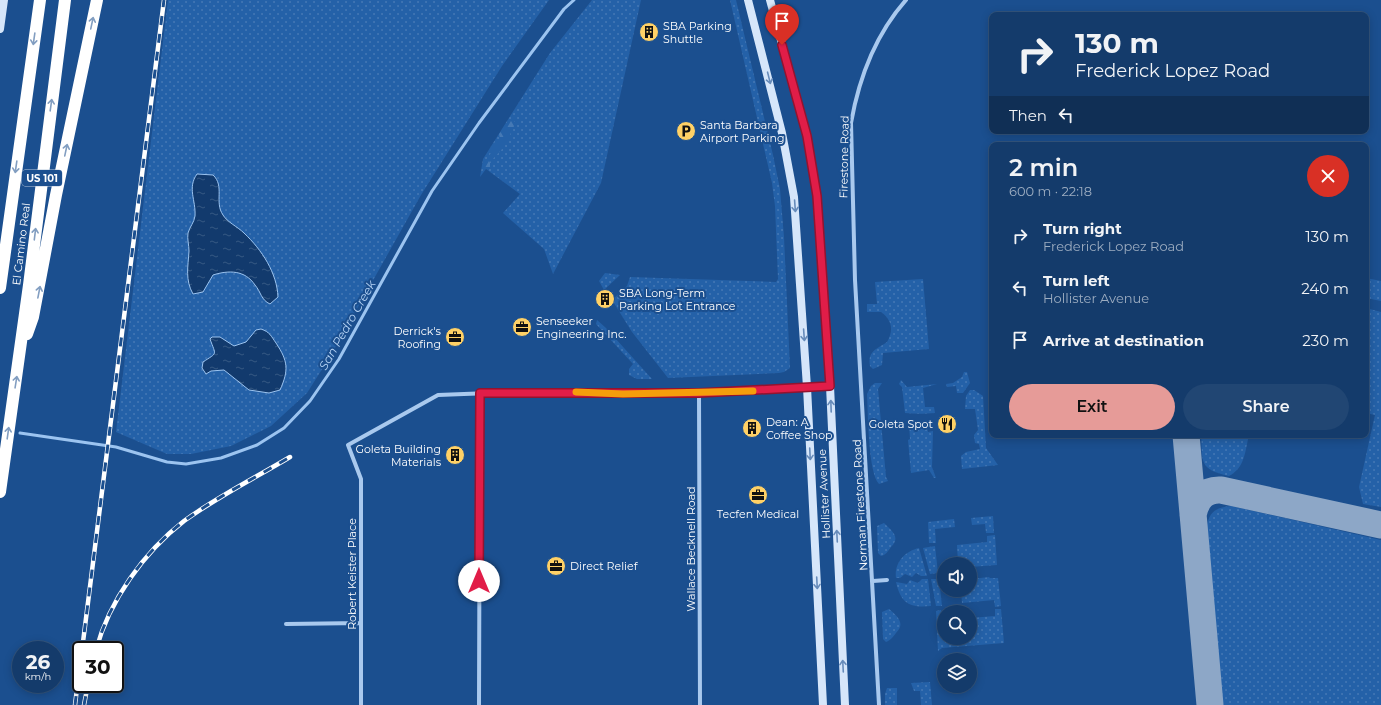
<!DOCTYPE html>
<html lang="en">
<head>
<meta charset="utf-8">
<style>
	:root { --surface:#143b6b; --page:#214673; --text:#f1f3f6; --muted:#9dadc1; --line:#33557e; --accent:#e69b98 }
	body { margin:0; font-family:Montserrat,sans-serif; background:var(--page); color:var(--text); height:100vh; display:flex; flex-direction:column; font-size:15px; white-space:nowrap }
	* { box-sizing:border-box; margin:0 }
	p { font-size:13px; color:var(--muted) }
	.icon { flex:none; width:22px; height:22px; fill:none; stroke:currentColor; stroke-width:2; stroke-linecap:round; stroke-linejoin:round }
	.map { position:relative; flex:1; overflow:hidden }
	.details { position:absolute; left:989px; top:142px; width:380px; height:296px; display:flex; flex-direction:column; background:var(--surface); border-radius:8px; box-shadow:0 2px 10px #0003,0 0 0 1px var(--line) }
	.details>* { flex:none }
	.guide { position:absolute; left:989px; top:12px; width:380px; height:122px; border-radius:8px; box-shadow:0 2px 10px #0003,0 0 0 1px var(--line); background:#143b6b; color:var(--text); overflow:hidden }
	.tools { position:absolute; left:937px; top:557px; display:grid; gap:8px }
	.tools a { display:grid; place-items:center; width:40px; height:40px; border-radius:50%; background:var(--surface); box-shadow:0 2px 10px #0003,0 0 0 1px var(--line); font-size:20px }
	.speed { position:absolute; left:12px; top:641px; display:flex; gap:8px; font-size:20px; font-weight:700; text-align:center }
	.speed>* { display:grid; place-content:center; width:52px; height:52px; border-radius:50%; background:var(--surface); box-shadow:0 2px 10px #0003,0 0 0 1px var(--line); line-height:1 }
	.speed small { font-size:10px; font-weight:400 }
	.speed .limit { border:2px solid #111; border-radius:6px; background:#fff; color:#111 }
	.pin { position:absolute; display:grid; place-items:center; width:34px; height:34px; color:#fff; margin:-41px -17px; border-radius:50% 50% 50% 0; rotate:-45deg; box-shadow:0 0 4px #0007 }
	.pin .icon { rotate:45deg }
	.me { position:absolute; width:44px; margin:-22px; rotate:0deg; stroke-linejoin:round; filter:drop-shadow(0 0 3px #0008) }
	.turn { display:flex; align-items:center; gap:14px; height:84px; padding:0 20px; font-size:18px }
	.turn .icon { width:52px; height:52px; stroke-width:2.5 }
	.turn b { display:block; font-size:28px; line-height:34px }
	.then { display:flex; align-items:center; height:38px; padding:0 20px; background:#0003; gap:8px; font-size:15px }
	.round { display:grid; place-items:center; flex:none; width:42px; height:42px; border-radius:21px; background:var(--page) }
	.headline { display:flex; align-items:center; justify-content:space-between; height:68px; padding:0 20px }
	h1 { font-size:24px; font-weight:600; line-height:30px }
	.primary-button { display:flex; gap:8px; margin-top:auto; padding:8px 20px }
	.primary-button a { flex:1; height:46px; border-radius:24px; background:var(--accent); color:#111; font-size:16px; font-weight:600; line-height:46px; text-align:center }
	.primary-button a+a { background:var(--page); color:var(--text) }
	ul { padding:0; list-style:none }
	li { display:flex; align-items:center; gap:12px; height:52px; padding:0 20px }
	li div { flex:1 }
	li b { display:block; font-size:15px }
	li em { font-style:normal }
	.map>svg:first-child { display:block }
	.grass { fill:url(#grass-dots) }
	.forest { fill:url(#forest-firs) }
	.water { fill:url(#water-ripples); stroke:#9cc4f0 }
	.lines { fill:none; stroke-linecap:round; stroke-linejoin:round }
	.stream { stroke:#9cc4f0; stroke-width:3 }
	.taxiway { stroke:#8da7c7; stroke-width:27 }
	.street { stroke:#a9c9ee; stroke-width:4 }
	.secondary { stroke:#d6e6fa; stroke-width:8 }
	.highway { stroke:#fff; stroke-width:12 }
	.rail-casing { stroke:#fff; stroke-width:4.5 }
	.rail { stroke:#1b4f8f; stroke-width:3; stroke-dasharray:9; stroke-linecap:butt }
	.oneway { stroke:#829ec1 }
	.oneway2 { stroke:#668bba }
	.route-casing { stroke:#92132f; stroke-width:10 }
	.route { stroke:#e11d48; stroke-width:7 }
	.slow { stroke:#f59e0b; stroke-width:7 }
	.labels { text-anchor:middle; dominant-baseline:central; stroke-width:4; stroke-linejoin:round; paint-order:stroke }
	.shield { fill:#1b4f8f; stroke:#bbcadd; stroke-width:1 }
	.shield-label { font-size:10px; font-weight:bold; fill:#fff }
	.poi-label { font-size:11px; fill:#fff; stroke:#1b4f8f; text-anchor:start }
	.street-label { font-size:11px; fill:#fff; stroke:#1b4f8f }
	.water-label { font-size:12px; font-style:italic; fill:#b5d3f5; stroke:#1b4f8f }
</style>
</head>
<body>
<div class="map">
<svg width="1381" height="705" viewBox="0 0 1381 705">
	<defs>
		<pattern id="grass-dots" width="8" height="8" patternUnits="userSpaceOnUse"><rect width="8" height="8" fill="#2461a8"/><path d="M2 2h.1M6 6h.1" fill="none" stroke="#4579b5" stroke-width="1.8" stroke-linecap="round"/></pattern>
		<pattern id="forest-firs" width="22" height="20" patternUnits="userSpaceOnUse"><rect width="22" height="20" fill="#2461a8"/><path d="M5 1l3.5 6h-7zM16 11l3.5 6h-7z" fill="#4579b5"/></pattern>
		<pattern id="water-ripples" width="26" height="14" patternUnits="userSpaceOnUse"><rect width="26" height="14" fill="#123a6d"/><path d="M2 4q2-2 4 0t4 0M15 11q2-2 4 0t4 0" fill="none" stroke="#365883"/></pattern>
	</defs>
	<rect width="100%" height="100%" fill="#1b4f8f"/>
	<path class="grass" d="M168,0H549L502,66L421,195L331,355L307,393L271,426L231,446L191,454H167L116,432Z
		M592,0H641L601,183L553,274L544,249L503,213L520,194L486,169L480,177L483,159L550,53Z
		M730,0H736L773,155L780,189L784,237L790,368L784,372L779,373L668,378L632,332L612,300L627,286L630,277L776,282L778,279L775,206L772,183Z
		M605,273L620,275L604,290L599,281Z
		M1366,278L1381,281V301L1366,298Z
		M923,279L929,349L883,353L882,365L873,369L870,366C867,351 877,349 887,342C894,330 892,320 881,312H867V304H877L875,282Z
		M1366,308L1381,312V507L1363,504L1359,487L1375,415L1366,413Z
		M597,320L606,328L652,379H637L629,375V369L633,364L596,324Z
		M964,372H967L970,383L963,393H957L956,386L947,387L946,384L953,383L962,377Z
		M901,380L907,387L937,384L923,388L925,407H934L935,413C924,414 915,414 905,413L902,387L899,384Z
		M875,383H882L878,389L886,477L888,481L879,484C868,473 868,411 867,394L871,386Z
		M970,390H974L983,396L986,448L998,465L962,469L961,456L966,452L980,449L979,444L975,443L974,435L978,430L975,409H965L966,396Z
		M913,420L927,427L928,432L933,431L932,467L936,478H934L929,470L911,473L908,440L910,439L909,424Z
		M1201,435H1249C1245,451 1245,468 1229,476C1198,469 1203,462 1201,435Z
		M1231,506L1381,540V705H1220L1206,541C1207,520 1207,508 1231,506Z
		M993,516L994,533H986L985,524L972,525L971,518Z
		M954,519L955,527L935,529L936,543H929L928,522Z
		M884,523C892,531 901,537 891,547C888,551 886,555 881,556L878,553L877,526Z
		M995,535L997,565L970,567V564H958L957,545L987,542V536Z
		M935,546L938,573L930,574L923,548Z
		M919,548L927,576H921L916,573L912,577L905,574L900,578H896C894,563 905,551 919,548Z
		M990,577L989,578H998L1001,606L995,607L994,600L962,603L961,590H970V579Z
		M922,579H928L931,606C910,608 901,604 896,582L907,584L910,580L918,583Z
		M931,579H939L942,606H936Z
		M889,609C897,616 906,623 896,633C893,637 891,640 886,642L883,639L882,612Z
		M995,609H1001L1004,643L942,648L938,651L936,611L941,610L944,638H970V618L995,616Z
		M930,682L932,705H921L920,691H914L911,683Z
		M887,688H897V705H885V694Z"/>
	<path class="forest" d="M512,119L516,123L511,131L510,136L503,148L490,162V167H483L493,149L494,143L500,139L499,134Z"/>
	<path class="water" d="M197,174L213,175C225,186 214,202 223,215C227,222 238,227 244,233C262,250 277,273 278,297L270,304C261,300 261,292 255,285C245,270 229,270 213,275L203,292L193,294C185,280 188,267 189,251C189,245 187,239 188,233C190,226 194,223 195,216C196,200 187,188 197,174Z
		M261,329C270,332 271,336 276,343C288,361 289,370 280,390L269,393L249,390L224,370L211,371L206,374L202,368L203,362C218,352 216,356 210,339L212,337H220L234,346L246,342L256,330Z"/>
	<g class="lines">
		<path class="stream" d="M20,433L116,447L167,462L186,464L221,458L257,445L284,428L310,401L339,359L432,191L479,123L564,9L574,0"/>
		<path class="taxiway" d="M1186,435L1210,705
			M1193,515C1196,500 1204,489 1221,490L1381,525"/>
		<path class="street" d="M699,393L700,705
			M873,581L887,580
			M286,624L361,623
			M361,705V479L348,445L438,395L490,393H699L830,386
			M479,705L480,393
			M879,705L855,280L851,123C859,78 875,35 906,0"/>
		<path class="secondary" d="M748,0L782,133L794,197L807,387L823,705
			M770,0L807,136L817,196L830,386L845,705
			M0,29L4,0"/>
		<path class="highway" d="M0,288L40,0
			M27,334L33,317L56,195L97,0
			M0,492L29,285L65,0"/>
		<g class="rail-casing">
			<path id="rail" d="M82,650L164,0
				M96,650C109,601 144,552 184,521C217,497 255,478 290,457
				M75,705L81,656
				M84,705L88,684"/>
		</g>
		<use href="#rail" class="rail"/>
	</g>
	<defs><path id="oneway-shaft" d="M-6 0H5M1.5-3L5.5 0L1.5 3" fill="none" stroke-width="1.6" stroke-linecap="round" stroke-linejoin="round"/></defs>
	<g class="oneway">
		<use href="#oneway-shaft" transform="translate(92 23) rotate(-78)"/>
		<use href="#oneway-shaft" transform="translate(34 39) rotate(98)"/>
		<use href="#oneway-shaft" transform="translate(51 105) rotate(-82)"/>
		<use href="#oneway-shaft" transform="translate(66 150) rotate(-78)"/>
		<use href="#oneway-shaft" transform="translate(16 167) rotate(98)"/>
		<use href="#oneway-shaft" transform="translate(35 234) rotate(-83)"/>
		<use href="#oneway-shaft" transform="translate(39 292) rotate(-79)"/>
		<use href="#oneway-shaft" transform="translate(16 382) rotate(-81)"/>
		<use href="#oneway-shaft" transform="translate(8 433) rotate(-82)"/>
	</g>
	<g class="oneway2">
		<use href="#oneway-shaft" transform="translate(769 78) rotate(76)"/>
		<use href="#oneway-shaft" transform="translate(795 206) rotate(86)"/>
		<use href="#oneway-shaft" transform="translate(804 335) rotate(86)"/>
		<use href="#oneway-shaft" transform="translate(831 406) rotate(-92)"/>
		<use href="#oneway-shaft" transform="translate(810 454) rotate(87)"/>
		<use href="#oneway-shaft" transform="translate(837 536) rotate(-93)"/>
		<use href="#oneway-shaft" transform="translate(817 583) rotate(87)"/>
		<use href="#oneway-shaft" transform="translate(843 666) rotate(-93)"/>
	</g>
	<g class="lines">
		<g class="route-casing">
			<path id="route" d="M479,581L480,393H699L830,386L817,196L807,136L782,45"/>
		</g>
		<use href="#route" class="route"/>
		<path class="slow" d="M576,392L623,394L753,391"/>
	</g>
	<defs>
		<g id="building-disc" transform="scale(1)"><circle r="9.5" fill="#ffd166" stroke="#1b4f8f"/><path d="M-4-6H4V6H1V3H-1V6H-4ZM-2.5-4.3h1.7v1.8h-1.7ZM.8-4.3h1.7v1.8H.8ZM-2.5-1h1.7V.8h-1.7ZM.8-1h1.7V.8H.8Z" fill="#111"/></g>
		<g id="parking-disc" transform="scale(1)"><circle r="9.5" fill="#ffd166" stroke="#1b4f8f"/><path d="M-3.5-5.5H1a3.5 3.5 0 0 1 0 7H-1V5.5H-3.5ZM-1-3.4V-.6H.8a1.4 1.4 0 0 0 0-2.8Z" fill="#111"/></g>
		<g id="office-disc" transform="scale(1)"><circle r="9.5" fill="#ffd166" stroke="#1b4f8f"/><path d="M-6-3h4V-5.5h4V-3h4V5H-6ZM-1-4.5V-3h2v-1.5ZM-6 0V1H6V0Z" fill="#111"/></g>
		<g id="restaurant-disc" transform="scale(1)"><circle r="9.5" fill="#ffd166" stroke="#1b4f8f"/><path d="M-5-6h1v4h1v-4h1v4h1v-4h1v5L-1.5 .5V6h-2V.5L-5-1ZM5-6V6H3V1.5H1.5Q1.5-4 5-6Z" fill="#111"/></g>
	</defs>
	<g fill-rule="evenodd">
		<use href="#building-disc" x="649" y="32"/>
		<use href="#parking-disc" x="686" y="131"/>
		<use href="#building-disc" x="605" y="299"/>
		<use href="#office-disc" x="522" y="327"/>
		<use href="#office-disc" x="455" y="337"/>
		<use href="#restaurant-disc" x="947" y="424"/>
		<use href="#building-disc" x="752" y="428"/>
		<use href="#building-disc" x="455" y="455"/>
		<use href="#office-disc" x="758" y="495"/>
		<use href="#office-disc" x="556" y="566"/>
	</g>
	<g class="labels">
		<rect class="shield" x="22" y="170" width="40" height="16" rx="3"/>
		<g class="shield-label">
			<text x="42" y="178">US 101</text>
		</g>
		<g class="poi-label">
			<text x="663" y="26">SBA Parking<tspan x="663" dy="13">Shuttle</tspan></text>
			<text x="700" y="125">Santa Barbara<tspan x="700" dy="13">Airport Parking</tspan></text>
			<text x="619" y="293">SBA Long-Term<tspan x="619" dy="13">Parking Lot Entrance</tspan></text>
			<text x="536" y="321">Senseeker<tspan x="536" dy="13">Engineering Inc.</tspan></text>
			<text x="441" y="331" text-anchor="end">Derrick's<tspan x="441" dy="13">Roofing</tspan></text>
			<text x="766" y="422">Dean: A<tspan x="766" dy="13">Coffee Shop</tspan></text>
			<text x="933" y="424" text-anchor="end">Goleta Spot</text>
			<text x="441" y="449" text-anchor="end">Goleta Building<tspan x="441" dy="13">Materials</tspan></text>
			<text x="758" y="514" text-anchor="middle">Tecfen Medical</text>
			<text x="570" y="566">Direct Relief</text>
		</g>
		<g class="street-label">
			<text transform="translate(844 157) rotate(-89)">Firestone Road</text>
			<text transform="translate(21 244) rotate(-83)">El Camino Real</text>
			<text transform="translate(824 494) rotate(-93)">Hollister Avenue</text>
			<text transform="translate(860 505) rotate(-93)">Norman Firestone Road</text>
			<text transform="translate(691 549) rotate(-90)">Wallace Becknell Road</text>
			<text transform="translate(352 574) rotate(-90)">Robert Keister Place</text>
		</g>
		<g class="water-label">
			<text transform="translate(347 325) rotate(-60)">San Pedro Creek</text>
		</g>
	</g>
</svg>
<div class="tools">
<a><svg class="icon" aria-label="sound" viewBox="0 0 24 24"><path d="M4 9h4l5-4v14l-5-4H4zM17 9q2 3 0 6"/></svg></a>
<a><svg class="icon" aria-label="search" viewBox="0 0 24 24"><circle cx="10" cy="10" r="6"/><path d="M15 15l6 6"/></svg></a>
<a><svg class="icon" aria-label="layers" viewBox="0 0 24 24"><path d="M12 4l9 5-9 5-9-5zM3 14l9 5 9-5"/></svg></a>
</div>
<div class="speed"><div>26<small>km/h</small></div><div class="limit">30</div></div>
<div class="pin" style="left:782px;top:45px;background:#d93025"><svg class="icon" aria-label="arrive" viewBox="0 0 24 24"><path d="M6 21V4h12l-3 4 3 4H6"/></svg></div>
<svg class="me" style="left:479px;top:581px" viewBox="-20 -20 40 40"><circle r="19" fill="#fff"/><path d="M0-13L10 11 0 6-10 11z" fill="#e11d48"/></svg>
<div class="guide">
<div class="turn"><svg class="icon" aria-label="right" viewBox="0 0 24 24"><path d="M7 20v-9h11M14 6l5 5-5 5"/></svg><div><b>130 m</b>Frederick Lopez Road</div></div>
<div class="then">Then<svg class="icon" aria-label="left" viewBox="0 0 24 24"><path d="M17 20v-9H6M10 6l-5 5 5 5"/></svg></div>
</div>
<section class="details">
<div class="headline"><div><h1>2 min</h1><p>600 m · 22:18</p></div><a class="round" style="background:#d93025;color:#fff"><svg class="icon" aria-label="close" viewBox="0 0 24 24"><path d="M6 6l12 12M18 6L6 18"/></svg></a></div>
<ul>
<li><svg class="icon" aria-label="right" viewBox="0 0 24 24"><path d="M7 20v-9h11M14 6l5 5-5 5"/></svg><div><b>Turn right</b><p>Frederick Lopez Road</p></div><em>130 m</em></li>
<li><svg class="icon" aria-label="left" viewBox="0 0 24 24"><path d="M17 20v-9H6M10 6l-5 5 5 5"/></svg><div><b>Turn left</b><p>Hollister Avenue</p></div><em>240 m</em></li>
<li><svg class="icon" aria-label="arrive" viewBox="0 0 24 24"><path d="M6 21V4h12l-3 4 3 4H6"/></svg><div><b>Arrive at destination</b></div><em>230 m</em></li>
</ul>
<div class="primary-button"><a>Exit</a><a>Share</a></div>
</section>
</div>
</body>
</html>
